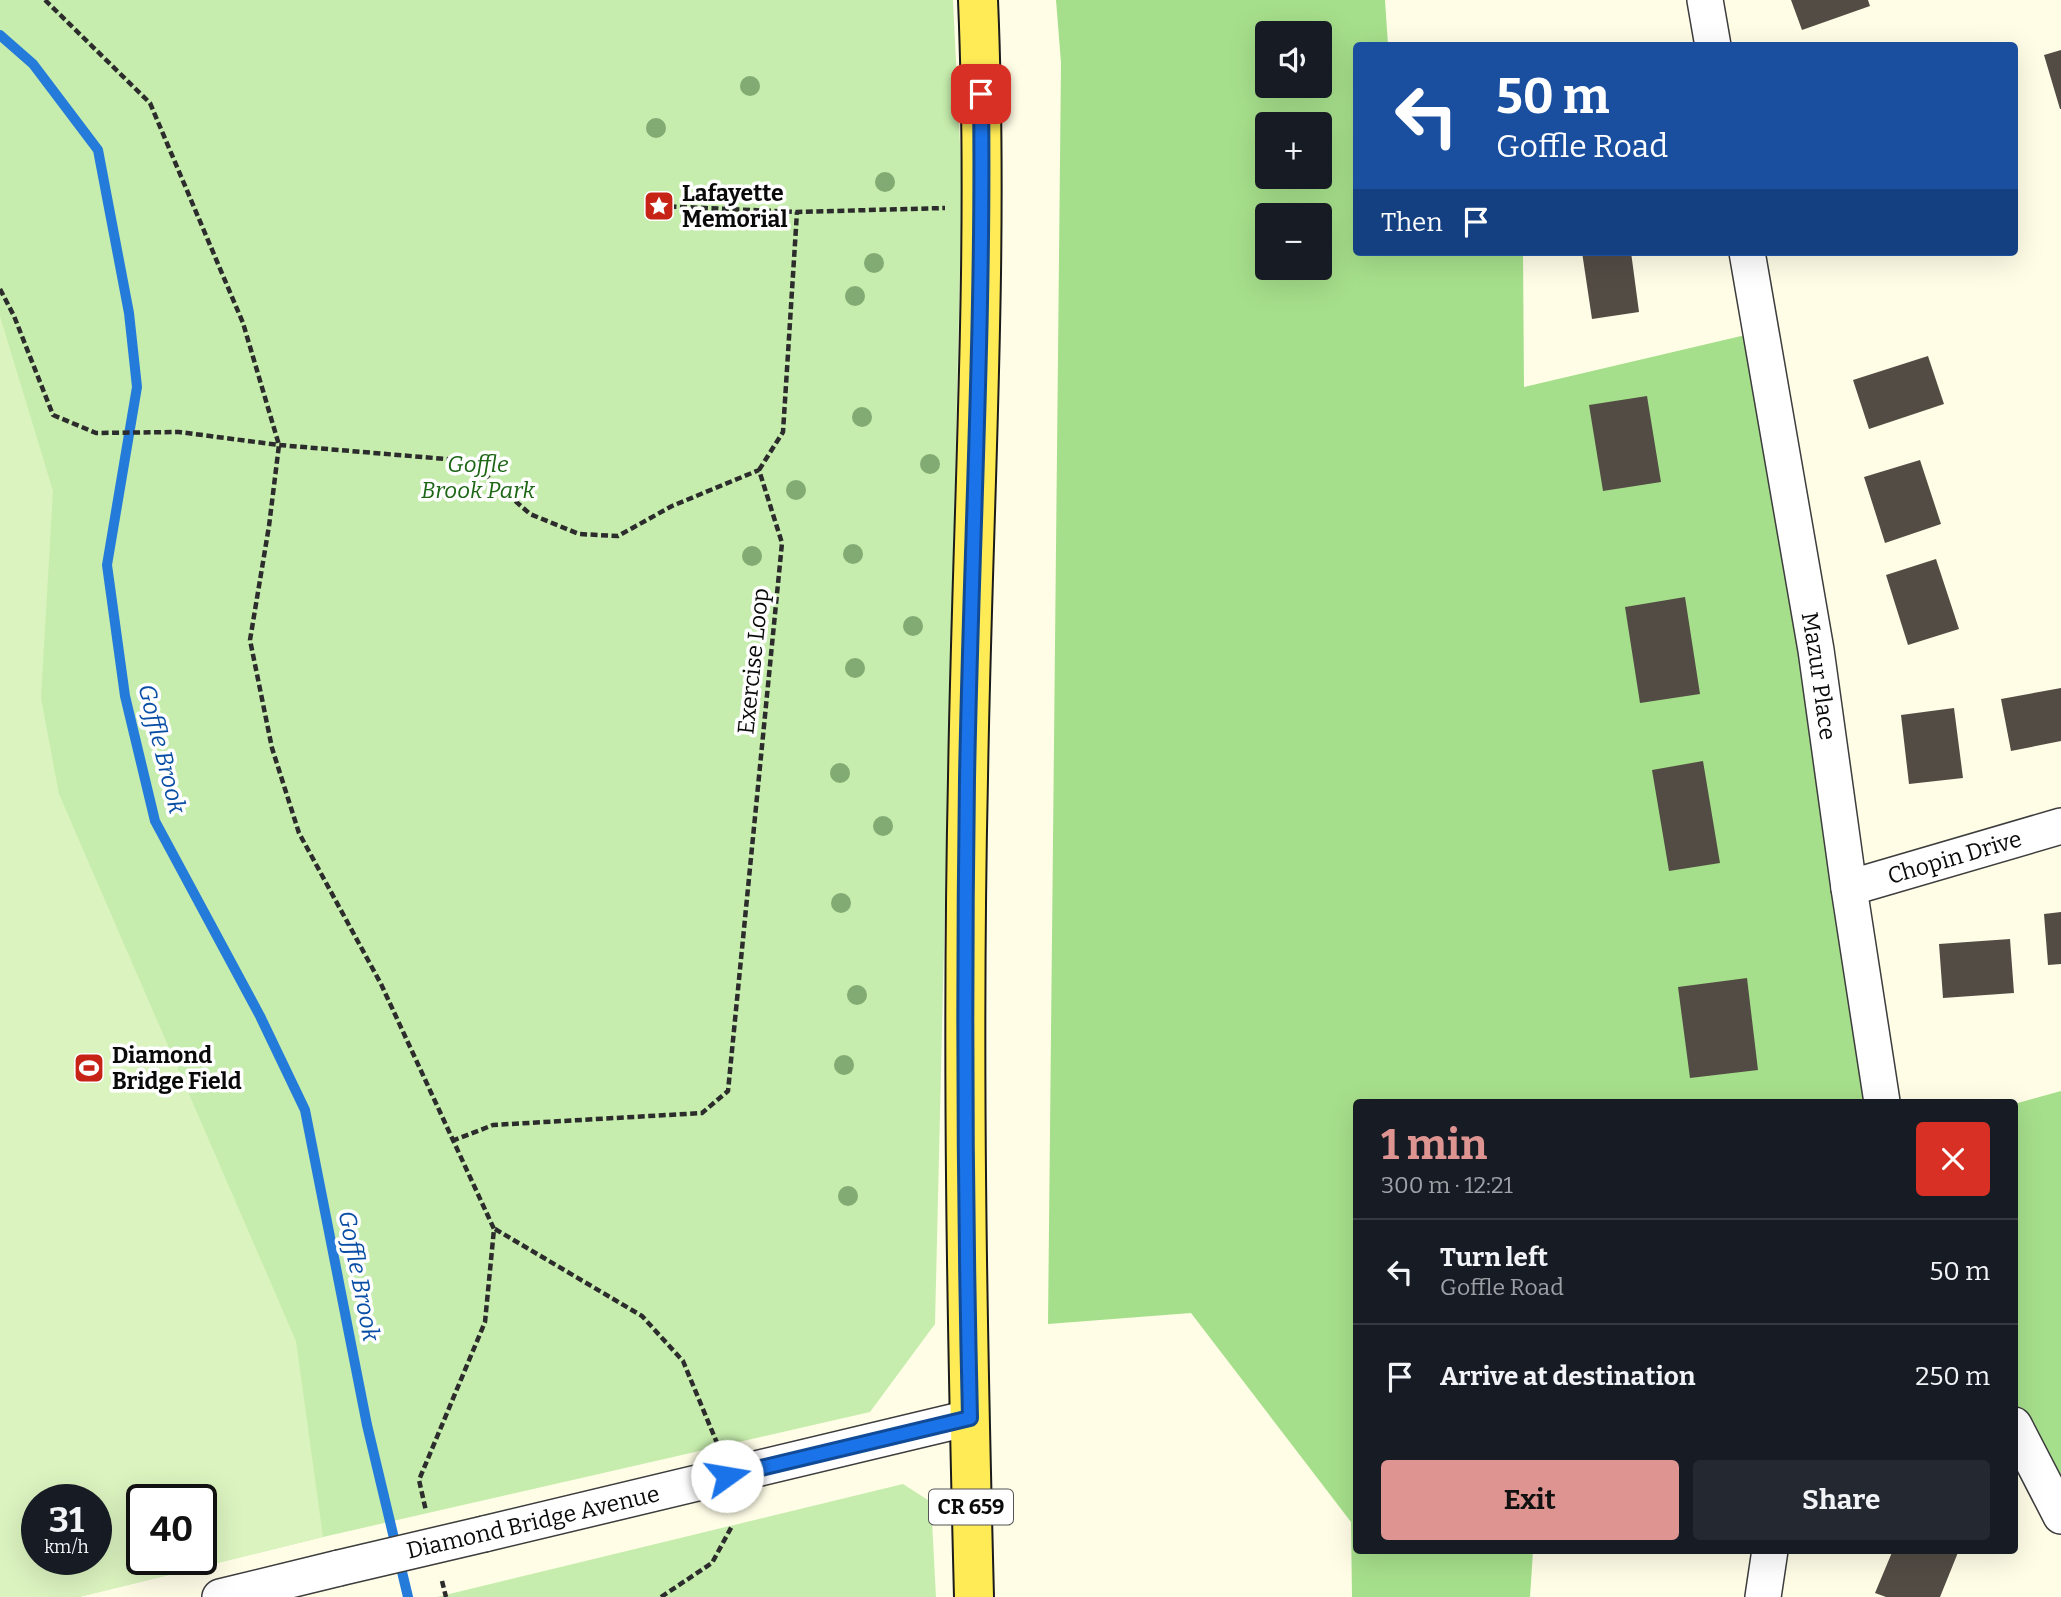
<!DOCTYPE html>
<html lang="en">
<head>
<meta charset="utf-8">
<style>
	:root { --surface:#171b24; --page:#242831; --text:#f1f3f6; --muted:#9ea1a6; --line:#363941; --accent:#de9591 }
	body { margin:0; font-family:Bitter,serif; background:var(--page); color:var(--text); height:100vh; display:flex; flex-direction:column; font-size:26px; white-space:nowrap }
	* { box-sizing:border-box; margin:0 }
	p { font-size:23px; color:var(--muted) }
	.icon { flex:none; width:38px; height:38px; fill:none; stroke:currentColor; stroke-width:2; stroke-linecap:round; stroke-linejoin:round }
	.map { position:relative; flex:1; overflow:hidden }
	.panel { position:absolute; left:1353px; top:1099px; width:665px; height:455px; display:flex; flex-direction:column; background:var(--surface); border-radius:7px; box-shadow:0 7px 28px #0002 }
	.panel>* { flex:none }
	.guide { position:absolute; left:1353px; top:42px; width:665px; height:214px; border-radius:7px; box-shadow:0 7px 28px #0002; background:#1a4fa0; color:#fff; overflow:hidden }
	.fabs { position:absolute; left:1255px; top:21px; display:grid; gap:14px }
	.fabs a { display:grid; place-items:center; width:77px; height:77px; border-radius:7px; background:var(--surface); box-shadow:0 7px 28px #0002; font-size:35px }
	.speed { position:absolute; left:21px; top:1484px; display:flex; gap:14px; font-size:35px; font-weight:700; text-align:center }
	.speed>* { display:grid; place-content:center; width:91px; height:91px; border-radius:50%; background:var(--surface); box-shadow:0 7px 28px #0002; line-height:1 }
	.speed small { font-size:18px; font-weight:400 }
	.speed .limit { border:4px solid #111; border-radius:10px; background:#fff; color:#111 }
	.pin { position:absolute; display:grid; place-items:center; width:60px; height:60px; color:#fff; margin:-30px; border-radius:14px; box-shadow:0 4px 10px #0006 }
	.me { position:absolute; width:77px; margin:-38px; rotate:77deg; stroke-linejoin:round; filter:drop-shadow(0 0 5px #0008) }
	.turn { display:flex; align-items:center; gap:24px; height:147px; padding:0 28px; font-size:32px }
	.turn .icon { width:91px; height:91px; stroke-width:2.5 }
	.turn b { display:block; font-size:49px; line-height:60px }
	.then { display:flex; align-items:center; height:66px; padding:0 28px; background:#0003; gap:14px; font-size:26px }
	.round { display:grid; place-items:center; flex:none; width:74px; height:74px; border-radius:7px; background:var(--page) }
	.headline { display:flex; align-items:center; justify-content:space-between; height:119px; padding:0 28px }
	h1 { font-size:42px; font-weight:700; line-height:52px; color:var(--accent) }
	.primary-button { display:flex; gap:14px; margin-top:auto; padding:14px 28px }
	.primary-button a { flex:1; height:80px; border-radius:7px; background:var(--accent); color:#111; font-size:28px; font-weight:700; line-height:80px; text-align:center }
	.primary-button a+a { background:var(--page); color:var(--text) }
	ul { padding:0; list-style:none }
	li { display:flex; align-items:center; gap:21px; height:105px; padding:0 28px; border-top:2px solid var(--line) }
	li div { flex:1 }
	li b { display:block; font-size:26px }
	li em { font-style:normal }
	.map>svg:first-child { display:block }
	.green { fill:#c6edad; fill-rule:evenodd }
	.forest { fill:#a6df8b; fill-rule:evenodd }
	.pitch { fill:#dbf3bf; fill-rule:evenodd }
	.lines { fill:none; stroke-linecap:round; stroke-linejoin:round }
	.stream { stroke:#257bda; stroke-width:10 }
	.building { fill:#534c45 }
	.minor-casing { stroke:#3d3d3d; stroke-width:38 }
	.major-casing { stroke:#1b1b1b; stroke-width:42 }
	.path { stroke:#2c2c2c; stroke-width:4.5; stroke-dasharray:7 3.5; stroke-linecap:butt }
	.minor { stroke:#fff; stroke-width:35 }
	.major { stroke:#ffeb56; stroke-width:38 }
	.minor-bridge-casing { stroke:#3d3d3d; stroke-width:38; stroke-linecap:butt }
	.minor-bridge { stroke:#fff; stroke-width:35 }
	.tree { fill:#82aa73 }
	.route-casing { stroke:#114b97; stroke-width:18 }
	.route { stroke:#1a73e8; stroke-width:12 }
	.labels { text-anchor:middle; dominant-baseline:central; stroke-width:7; stroke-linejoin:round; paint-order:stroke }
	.shield { fill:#fff; stroke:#545454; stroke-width:2 }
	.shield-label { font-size:21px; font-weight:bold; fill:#0a0a0a }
	.poi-label { font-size:23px; font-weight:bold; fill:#0a0a0a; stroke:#fff; text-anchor:start }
	.park-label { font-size:23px; font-style:italic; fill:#1c6615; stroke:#fff }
	.street-label { font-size:23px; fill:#0a0a0a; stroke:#fff }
	.water-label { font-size:24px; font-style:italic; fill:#094ea5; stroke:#fff }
</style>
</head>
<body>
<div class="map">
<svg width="2061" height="1597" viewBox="0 0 2061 1597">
	<rect width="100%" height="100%" fill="#fffde6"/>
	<path class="green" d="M0,0H953L962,186L935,1324L870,1412L323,1537L79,1597H0ZM37,1500H96V1559H37ZM142,1500H201V1559H142Z
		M903,1484L931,1502L936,1597H437Z"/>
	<path class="forest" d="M1056,0H1385L1388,45L1356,46V252H1523L1524,387L1754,333L1871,1102H1356V1550L1533,1551L1530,1597H1352L1351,1522L1191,1313L1048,1324L1061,63ZM1267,33H1320V86H1267ZM1267,124H1320V177H1267ZM1267,215H1320V268H1267Z
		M2061,1091V1508L2014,1415V1104Z"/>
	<path class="pitch" d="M0,316L53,491L41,698L59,794L296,1341L323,1537L79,1597H0ZM37,1500H96V1559H37ZM142,1500H201V1559H142Z"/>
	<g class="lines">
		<path class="stream" d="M0,35L33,64L98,150L129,313L137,387L107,565L125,696L155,821L260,1016L305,1110L367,1425L408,1597"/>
	</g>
	<path class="building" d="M1791,0H1868L1870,6L1802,30Z
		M2061,50V109H2060L2044,55Z
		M1582,252H1631L1639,312L1592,319Z
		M1928,356L1944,404L1869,429L1853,380Z
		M1647,396L1661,482L1603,491L1589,405Z
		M1920,460L1941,524L1885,543L1864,477Z
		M1936,559L1959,629L1908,645L1886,575Z
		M1685,597L1700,694L1640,703L1625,607Z
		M2061,688V741L2011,751L2001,699Z
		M1954,708L1963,778L1909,784L1901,715Z
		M1703,761L1720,863L1669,871L1652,770Z
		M2061,912V964L2048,965L2044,914Z
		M2010,939L2014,993L1943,998L1939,944Z
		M1747,978L1758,1070L1690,1078L1678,987Z
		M1893,1550H1959L1940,1597H1886L1875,1593Z"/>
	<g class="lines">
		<g class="minor-casing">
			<g id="minor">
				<path d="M1705,0L1713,46"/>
				<path id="s1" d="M1747,252L1816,650L1849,888L1882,1102"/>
				<path id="s2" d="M1849,888L2061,826"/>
				<path d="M2014,1425L2061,1516"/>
				<path d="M484,1534L969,1418"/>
				<path d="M220,1597L339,1568"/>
				<path d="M1763,1597L1770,1550"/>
			</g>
		</g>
		<g class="major-casing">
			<path id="major" d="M974,1597C967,1324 962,1051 968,778C972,519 989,259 978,0"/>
		</g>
		<path class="path" d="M45,0L150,103L243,323L279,445L269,526L250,640L272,748L299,833L381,984L494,1229L485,1322L419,1480L426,1511
			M659,206L797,212L945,208
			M0,289L14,316L53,415L96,433L179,432L279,445L470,461L530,514L579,534L618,536L672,506L759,470
			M759,470L783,432L797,212
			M452,1141L493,1125L702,1113L728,1091L782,543L759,470
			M495,1229L642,1316L683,1361L717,1443
			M442,1581L446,1597
			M661,1597L712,1563L732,1526"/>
		<use href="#minor" class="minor"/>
		<use href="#major" class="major"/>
		<g class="minor-bridge-casing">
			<path id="minor-bridge" d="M339,1568L484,1534"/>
		</g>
		<use href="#minor-bridge" class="minor-bridge"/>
	</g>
	<g class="tree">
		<circle cx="750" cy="86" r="10"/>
		<circle cx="656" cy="128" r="10"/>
		<circle cx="885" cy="182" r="10"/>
		<circle cx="874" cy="263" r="10"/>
		<circle cx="855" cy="296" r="10"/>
		<circle cx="862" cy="417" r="10"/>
		<circle cx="930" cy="464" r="10"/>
		<circle cx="796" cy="490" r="10"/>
		<circle cx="853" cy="554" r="10"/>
		<circle cx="752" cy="556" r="10"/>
		<circle cx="913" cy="626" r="10"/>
		<circle cx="855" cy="668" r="10"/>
		<circle cx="840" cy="773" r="10"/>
		<circle cx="883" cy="826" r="10"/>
		<circle cx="841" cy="903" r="10"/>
		<circle cx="857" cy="995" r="10"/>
		<circle cx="844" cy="1065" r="10"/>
		<circle cx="848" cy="1196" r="10"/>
	</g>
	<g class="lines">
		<g class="route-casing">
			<path id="route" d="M727,1476L970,1418C965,1205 964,992 967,779C971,551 984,322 981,94"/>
		</g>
		<use href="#route" class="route"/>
	</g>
	<defs>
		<g id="sight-square" transform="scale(1.575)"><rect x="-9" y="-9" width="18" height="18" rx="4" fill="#c62316" stroke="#fff"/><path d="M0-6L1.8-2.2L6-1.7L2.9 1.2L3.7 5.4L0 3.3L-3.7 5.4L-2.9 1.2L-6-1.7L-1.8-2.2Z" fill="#fff"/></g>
		<g id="stadium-square" transform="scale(1.575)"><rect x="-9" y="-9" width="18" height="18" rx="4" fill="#c62316" stroke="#fff"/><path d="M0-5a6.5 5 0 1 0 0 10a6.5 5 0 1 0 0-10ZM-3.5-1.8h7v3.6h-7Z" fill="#fff"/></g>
	</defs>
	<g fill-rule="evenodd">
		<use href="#sight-square" x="659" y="206"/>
		<use href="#stadium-square" x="89" y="1068"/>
	</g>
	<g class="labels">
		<rect class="shield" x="929" y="1489.5" width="84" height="35" rx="5"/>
		<g class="shield-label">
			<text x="971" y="1507">CR 659</text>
		</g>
		<g class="poi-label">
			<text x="682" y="193">Lafayette<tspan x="682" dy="26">Memorial</tspan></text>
			<text x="112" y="1055">Diamond<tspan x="112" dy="26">Bridge Field</tspan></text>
		</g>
		<g class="park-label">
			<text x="478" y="464">Goffle<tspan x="478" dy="26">Brook Park</tspan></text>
		</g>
		<g class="street-label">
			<text transform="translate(753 661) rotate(-84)">Exercise Loop</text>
			<text stroke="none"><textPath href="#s1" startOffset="430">Mazur Place</textPath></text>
			<text stroke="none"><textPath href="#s2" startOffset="110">Chopin Drive</textPath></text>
			<text transform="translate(533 1522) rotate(-13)">Diamond Bridge Avenue</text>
		</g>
		<g class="water-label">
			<text transform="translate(162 749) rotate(76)">Goffle Brook</text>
			<text transform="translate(359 1276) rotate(79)">Goffle Brook</text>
		</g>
	</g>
</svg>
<div class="fabs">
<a><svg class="icon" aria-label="sound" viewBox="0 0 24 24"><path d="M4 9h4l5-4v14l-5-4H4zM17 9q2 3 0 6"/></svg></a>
<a>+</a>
<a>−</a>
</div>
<div class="speed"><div>31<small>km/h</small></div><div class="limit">40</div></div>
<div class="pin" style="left:981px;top:94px;background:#d93025"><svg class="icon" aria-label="arrive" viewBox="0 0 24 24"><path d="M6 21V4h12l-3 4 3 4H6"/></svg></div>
<svg class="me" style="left:727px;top:1476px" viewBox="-20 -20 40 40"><circle r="19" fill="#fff"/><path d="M0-13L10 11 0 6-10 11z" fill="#1a73e8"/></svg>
<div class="guide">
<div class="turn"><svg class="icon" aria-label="left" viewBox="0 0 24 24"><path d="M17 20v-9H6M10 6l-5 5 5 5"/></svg><div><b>50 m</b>Goffle Road</div></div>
<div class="then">Then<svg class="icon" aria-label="arrive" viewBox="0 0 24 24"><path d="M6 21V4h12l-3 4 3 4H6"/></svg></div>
</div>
<section class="panel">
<div class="headline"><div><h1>1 min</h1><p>300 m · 12:21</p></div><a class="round" style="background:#d93025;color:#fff"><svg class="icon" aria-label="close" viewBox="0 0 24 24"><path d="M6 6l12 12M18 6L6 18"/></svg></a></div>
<ul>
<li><svg class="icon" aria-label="left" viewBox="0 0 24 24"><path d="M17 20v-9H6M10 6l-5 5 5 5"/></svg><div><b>Turn left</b><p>Goffle Road</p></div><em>50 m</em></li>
<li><svg class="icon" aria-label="arrive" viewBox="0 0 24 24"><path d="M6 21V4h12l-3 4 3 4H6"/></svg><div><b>Arrive at destination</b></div><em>250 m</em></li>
</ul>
<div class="primary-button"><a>Exit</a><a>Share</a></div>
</section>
</div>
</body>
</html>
